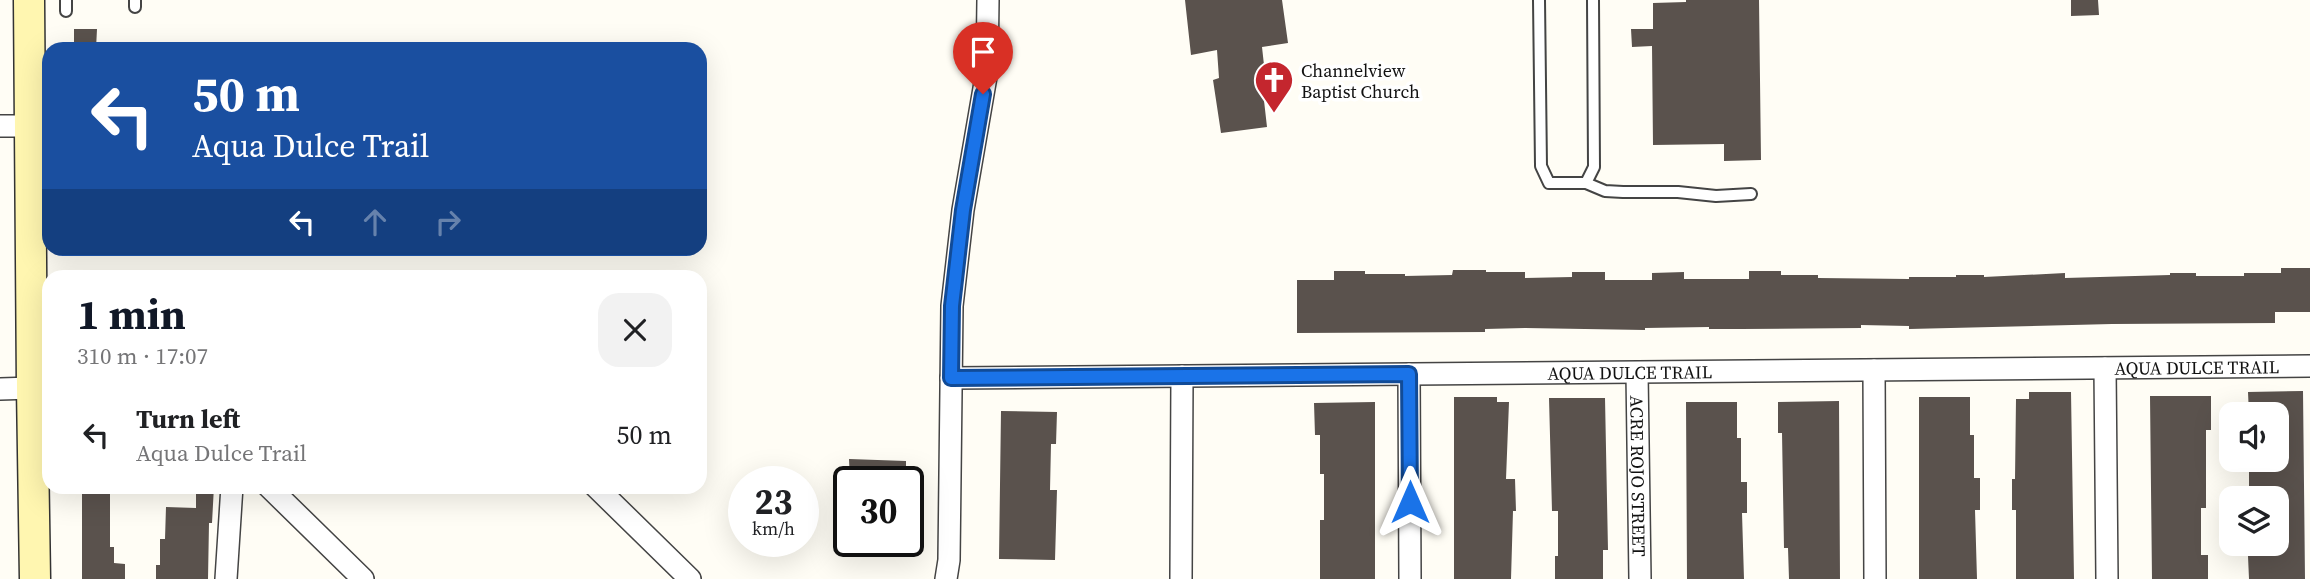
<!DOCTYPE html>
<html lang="en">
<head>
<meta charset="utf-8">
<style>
	:root { --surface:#fff; --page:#f2f2f2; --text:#202124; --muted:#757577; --accent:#111827 }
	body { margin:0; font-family:"Source Serif 4",serif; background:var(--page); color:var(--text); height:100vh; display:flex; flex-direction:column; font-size:26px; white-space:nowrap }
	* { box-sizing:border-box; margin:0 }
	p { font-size:23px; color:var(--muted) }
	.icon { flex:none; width:38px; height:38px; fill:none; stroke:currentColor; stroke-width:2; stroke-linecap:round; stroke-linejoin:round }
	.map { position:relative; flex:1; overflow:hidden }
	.details { position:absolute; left:42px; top:270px; width:665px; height:224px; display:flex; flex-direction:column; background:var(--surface); border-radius:21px; box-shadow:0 7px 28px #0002 }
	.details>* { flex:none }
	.hud { position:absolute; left:42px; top:42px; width:665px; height:214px; border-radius:21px; box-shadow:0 7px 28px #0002; background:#1a4fa0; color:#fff; overflow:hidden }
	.buttons { position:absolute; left:2219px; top:402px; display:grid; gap:14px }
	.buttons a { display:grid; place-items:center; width:70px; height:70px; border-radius:14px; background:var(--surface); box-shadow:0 7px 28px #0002; font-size:35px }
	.speed { position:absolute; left:728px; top:466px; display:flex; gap:14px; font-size:35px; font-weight:700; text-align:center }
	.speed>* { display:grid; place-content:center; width:91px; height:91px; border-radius:50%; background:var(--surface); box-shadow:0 7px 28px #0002; line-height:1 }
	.speed small { font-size:18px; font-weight:400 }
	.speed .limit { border:4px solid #111; border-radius:10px; background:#fff; color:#111 }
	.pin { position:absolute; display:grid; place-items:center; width:60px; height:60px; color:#fff; margin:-72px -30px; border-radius:50% 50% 50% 0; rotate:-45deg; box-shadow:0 0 7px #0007 }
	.pin .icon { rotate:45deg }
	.me { position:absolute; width:77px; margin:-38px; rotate:0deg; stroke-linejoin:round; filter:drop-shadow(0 0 5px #0008) }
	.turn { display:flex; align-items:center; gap:24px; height:147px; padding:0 35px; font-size:32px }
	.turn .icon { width:91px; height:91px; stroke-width:2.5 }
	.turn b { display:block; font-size:49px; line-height:60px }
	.lanes { display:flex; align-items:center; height:66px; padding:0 35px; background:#0003; justify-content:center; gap:35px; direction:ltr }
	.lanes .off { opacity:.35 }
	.round { display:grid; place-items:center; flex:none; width:74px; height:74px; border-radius:21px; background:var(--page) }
	.overview { display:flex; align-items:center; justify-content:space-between; height:119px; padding:0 35px }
	h1 { font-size:42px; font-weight:700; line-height:52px; color:var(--accent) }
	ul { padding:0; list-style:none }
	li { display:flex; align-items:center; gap:21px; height:91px; padding:0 35px }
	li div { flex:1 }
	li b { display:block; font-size:26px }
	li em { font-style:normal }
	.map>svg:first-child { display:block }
	.building { fill:#5a524d }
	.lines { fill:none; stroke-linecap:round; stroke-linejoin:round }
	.service-casing { stroke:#444; stroke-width:14 }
	.minor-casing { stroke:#444; stroke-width:24 }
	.secondary-casing { stroke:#333; stroke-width:33 }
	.service { stroke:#fff; stroke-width:10 }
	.minor { stroke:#fff; stroke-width:21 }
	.secondary { stroke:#fff6b0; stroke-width:30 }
	.route-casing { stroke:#114b97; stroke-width:18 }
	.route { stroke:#1a73e8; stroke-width:12 }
	.labels { text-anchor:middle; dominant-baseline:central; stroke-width:7; stroke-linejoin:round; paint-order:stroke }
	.poi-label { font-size:18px; fill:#111; stroke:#fff; text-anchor:start }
	.street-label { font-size:18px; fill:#111; stroke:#fff }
</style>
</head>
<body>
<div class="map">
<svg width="2310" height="579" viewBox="0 0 2310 579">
	<rect width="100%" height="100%" fill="#fffdf5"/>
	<path class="building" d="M1185,0H1282L1288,43L1262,47L1265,74H1261L1267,127L1221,133L1213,80L1219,78L1217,50L1191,55Z
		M1686,0H1759L1761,160L1724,161V144L1653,145L1652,46L1632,47L1631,29H1653V3L1686,2Z
		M2071,0H2098L2099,15L2071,16Z
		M74,29H97L96,49H74Z
		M2281,268H2310V312H2275V323L2112,324L1909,329V326L1861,325V328L1741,329H1709V327L1645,328V330L1525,328L1485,329V332L1297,333V280H1334V271H1365V274H1405V276L1452,275L1453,270H1486V272H1525V278L1572,277V272H1605V280H1652V273L1684,272V279H1749V271H1781V275H1818V278L1909,279V277H1956V275H1984V277L2065,273V278L2170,275V273H2196V276H2244V273H2281Z
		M2303,391L2305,579H2249L2248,556H2255V544H2277V499H2249V460H2277V415H2249L2248,392Z
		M2029,392H2071L2074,579H2016V510H2012V479H2015L2016,399H2029Z
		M2150,396H2211V430H2206V508H2201V555H2208V579H2152Z
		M1454,397H1497V402H1509L1506,479H1515L1516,511H1513L1511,579H1454Z
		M1919,397H1970V435H1974V478H1980V510H1975L1977,579H1919Z
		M1549,398H1605L1608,550H1603V579H1555V556H1558V511H1552Z
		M1839,401L1840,579H1789L1788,548H1784L1782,433H1778V402Z
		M1375,402V579H1320V520H1324V474H1320V435H1315L1314,403Z
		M1686,402H1737V438H1741V482H1747V513H1742L1744,579H1687Z
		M1001,411L1057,412L1056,444H1051L1050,490H1057L1055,560L999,559Z
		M849,459L906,461V480L850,481Z
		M82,486H110V547H114V563L125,564V579H82Z
		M196,486H214L212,523H209L208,579H156V565H160V539H165L166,507L196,508Z"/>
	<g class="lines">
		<g class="service-casing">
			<path id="service" d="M66,0V11
				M1539,0L1541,166L1549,183H1586L1594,167L1593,0
				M135,7V0
				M1586,183L1605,191L1623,192H1678L1716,196L1751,194"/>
		</g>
		<g class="minor-casing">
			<g id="minor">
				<path d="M0,126H29"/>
				<path d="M2105,368L2107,579"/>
				<path d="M1874,370L1875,579"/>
				<path id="s1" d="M1637,373L1640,579"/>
				<path d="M1409,374L1410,579"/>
				<path id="s2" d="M951,378L2310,366"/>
				<path d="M0,389L32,388"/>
				<path d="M268,486L363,579"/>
				<path d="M595,486L690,579"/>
				<path d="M226,579L232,486"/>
				<path d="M946,579L949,560L952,306L963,210L987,71L988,0"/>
				<path d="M1181,579L1182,376"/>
			</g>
		</g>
		<g class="secondary-casing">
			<path id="secondary" d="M29,0L32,388L35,579"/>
		</g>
		<use href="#service" class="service"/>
		<use href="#minor" class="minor"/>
		<use href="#secondary" class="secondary"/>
	</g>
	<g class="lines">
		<g class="route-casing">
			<path id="route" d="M983,94L963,210L952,306L951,378L1409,374L1410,502"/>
		</g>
		<use href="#route" class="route"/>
	</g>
	<defs>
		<g id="church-pin" transform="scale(2.0125)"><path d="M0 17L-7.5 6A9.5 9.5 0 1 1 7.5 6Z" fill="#c4262e" stroke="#fff"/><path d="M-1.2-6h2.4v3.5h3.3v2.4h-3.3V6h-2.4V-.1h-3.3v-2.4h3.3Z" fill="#fff"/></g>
	</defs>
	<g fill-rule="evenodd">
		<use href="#church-pin" x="1274" y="80"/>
	</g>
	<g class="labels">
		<g class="poi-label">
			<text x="1301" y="70">Channelview<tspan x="1301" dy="21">Baptist Church</tspan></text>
		</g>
		<g class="street-label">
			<text stroke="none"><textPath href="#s2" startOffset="1246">AQUA DULCE TRAIL</textPath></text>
			<text stroke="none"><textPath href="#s2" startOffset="679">AQUA DULCE TRAIL</textPath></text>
			<text stroke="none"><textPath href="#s1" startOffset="103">ACRE ROJO STREET</textPath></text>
		</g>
	</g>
</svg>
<div class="buttons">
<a><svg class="icon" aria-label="sound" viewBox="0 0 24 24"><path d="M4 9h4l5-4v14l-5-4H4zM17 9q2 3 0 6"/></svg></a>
<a><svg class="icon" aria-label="layers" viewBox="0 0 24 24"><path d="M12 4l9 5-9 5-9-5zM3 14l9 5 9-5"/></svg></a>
</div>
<div class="speed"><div>23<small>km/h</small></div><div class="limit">30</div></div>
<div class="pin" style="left:983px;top:94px;background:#d93025"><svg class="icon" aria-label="arrive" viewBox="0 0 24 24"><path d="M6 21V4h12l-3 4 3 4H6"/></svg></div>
<svg class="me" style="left:1410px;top:502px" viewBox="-20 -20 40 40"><path d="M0-17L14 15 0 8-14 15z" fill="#1a73e8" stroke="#fff" stroke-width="4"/></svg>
<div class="hud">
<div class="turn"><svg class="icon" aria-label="left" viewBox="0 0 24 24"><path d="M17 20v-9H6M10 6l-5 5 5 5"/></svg><div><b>50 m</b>Aqua Dulce Trail</div></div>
<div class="lanes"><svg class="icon" aria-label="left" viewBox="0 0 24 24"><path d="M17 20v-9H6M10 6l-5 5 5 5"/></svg><svg class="icon off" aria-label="ahead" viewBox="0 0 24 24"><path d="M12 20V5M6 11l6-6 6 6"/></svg><svg class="icon off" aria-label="right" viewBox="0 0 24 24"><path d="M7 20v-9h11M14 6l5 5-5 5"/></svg></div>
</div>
<section class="details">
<div class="overview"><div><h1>1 min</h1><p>310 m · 17:07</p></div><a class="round"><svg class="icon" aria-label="close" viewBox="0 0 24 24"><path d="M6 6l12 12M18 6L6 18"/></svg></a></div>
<ul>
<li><svg class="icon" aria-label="left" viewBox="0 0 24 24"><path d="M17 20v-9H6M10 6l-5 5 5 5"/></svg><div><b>Turn left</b><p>Aqua Dulce Trail</p></div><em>50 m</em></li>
</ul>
</section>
</div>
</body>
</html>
